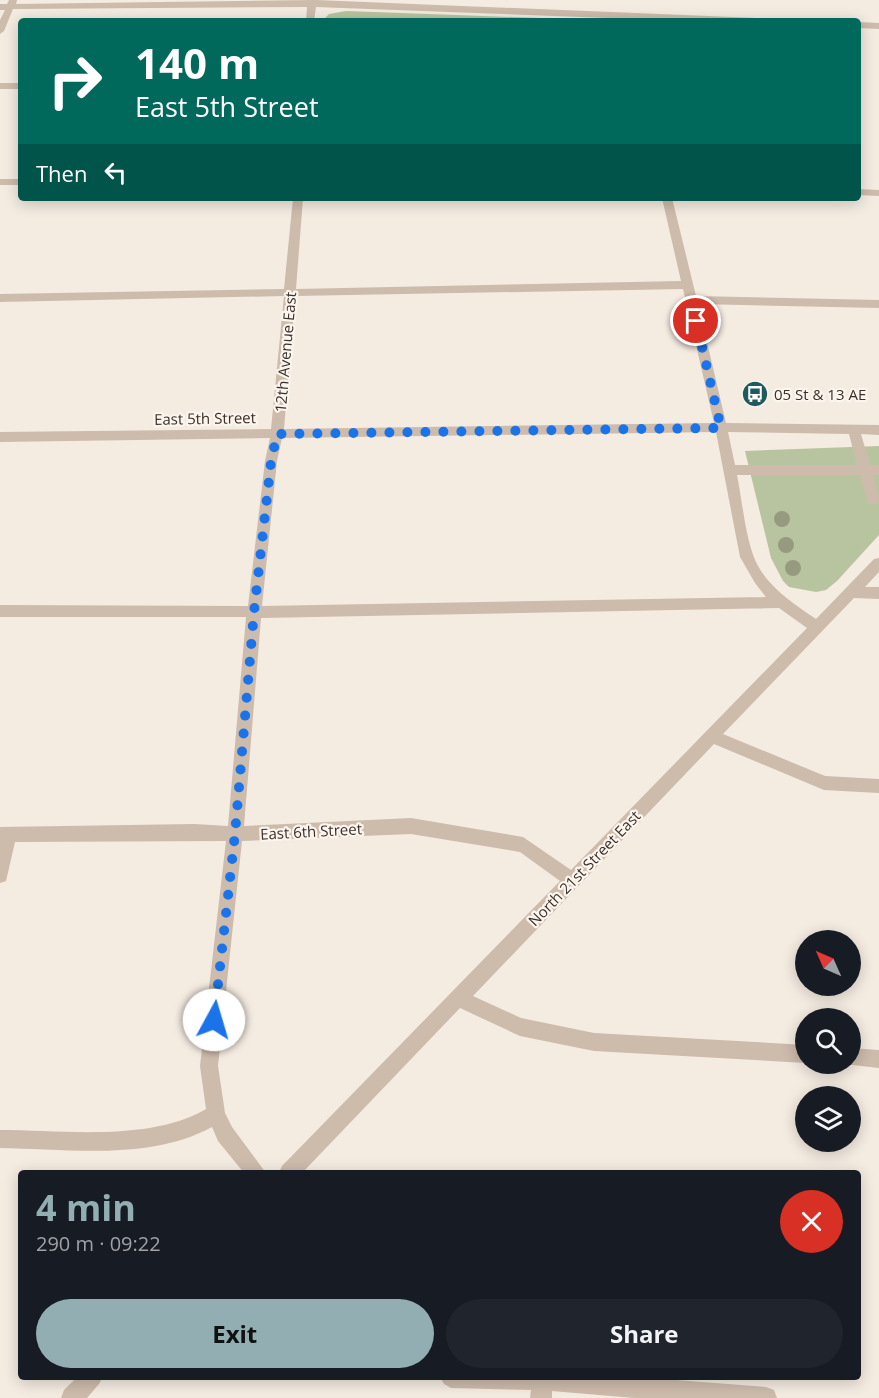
<!DOCTYPE html>
<html lang="en">
<head>
<meta charset="utf-8">
<style>
	:root { --surface:#171b24; --page:#20242c; --text:#f1f3f6; --muted:#9ea1a6; --accent:#92aeb2 }
	body { margin:0; font-family:"Open Sans",sans-serif; background:var(--page); color:var(--text); height:100vh; display:flex; flex-direction:column; font-size:22px; white-space:nowrap }
	* { box-sizing:border-box; margin:0 }
	p { font-size:20px; color:var(--muted) }
	.icon { flex:none; width:33px; height:33px; fill:none; stroke:currentColor; stroke-width:2; stroke-linecap:round; stroke-linejoin:round }
	.map { position:relative; flex:1; overflow:hidden }
	.side { position:absolute; left:18px; top:1170px; width:843px; height:210px; display:flex; flex-direction:column; background:var(--surface); border-radius:6px; box-shadow:0 3px 15px #0003 }
	.side>* { flex:none }
	.top-card { position:absolute; left:18px; top:18px; width:843px; height:183px; border-radius:6px; box-shadow:0 3px 15px #0003; background:#00695c; color:#fff; overflow:hidden }
	.needle { width:39px; rotate:315deg }
	.tools { position:absolute; left:795px; top:930px; display:grid; gap:12px }
	.tools a { display:grid; place-items:center; width:66px; height:66px; border-radius:50%; background:var(--surface); box-shadow:0 3px 15px #0003; font-size:30px }
	.pin { position:absolute; display:grid; place-items:center; width:51px; height:51px; color:#fff; margin:-26px; border:3px solid #fff; border-radius:50%; box-shadow:0 2px 6px #0007 }
	.me { position:absolute; width:66px; margin:-33px; rotate:6deg; stroke-linejoin:round; filter:drop-shadow(0 0 4px #0008) }
	.turn { display:flex; align-items:center; gap:21px; height:126px; padding:0 18px; font-size:27px }
	.turn .icon { width:78px; height:78px; stroke-width:2.5 }
	.turn b { display:block; font-size:42px; line-height:51px }
	.then { display:flex; align-items:center; height:57px; padding:0 18px; background:#0003; gap:12px; font-size:22px }
	.round { display:grid; place-items:center; flex:none; width:63px; height:63px; border-radius:32px; background:var(--page) }
	.overview { display:flex; align-items:center; justify-content:space-between; height:102px; padding:0 18px }
	h1 { font-size:36px; font-weight:700; line-height:45px; color:var(--accent) }
	.cta { display:flex; gap:12px; margin-top:auto; padding:12px 18px }
	.cta a { flex:1; height:69px; border-radius:36px; background:var(--accent); color:#111; font-size:24px; font-weight:700; line-height:69px; text-align:center }
	.cta a+a { background:var(--page); color:var(--text) }
	.map>svg:first-child { display:block }
	.green { fill:#b8c4a0 }
	.lines { fill:none; stroke-linecap:round; stroke-linejoin:round }
	.minor { fill:#cdbbac; fill-rule:evenodd }
	.tree { fill:#969b7f }
	.route { stroke:#1a73e8; stroke-width:10; stroke-dasharray:0 18 }
	.labels { text-anchor:middle; dominant-baseline:central; stroke-width:4.5; stroke-linejoin:round; paint-order:stroke }
	.street-label { font-size:15px; fill:#3b302b; stroke:#fbf5ee }
	.poi-label { font-size:15px; fill:#3b302b; stroke:#fbf5ee; text-anchor:start }
</style>
</head>
<body>
<div class="map">
<svg width="879" height="1398" viewBox="0 0 879 1398">
	<rect width="100%" height="100%" fill="#f4ebe1"/>
	<path class="green" d="M346,11L597,20L612,21H322L329,14Z
		M879,446V535L837,581L826,590L816,592L789,587L783,581L771,558L745,451Z"/>
	<g class="lines">
		<path class="minor" d="M9,0H17L16,4L316,0L757,18L761,21H687L316,7L314,21H306L307,7L13,9L4,31L0,34V20L5,10H0V4H7Z
			M858,22L879,23V29L858,28Z
			M0,83H21V89H0Z
			M0,179H21V185H0Z
			M858,189L879,190V196L858,195Z
			M293,198H303L296,289L681,281L662,198H672L696,296L879,300V308L698,304L726,423L879,425V435L861,434L870,465H879V475H873L879,498L878,504H868L860,475H737C742,499 746,545 758,566C771,589 794,604 816,619L874,559L879,558V572L865,587H879V599L854,598L723,734L825,776L879,779V793L824,790L714,744L473,996L521,1018L594,1033L806,1045V1063L594,1051L520,1036L460,1008L302,1173H279L282,1166L560,881L520,852L411,834L242,841L218,1066L225,1113L232,1127L266,1173H244L218,1141L212,1127C150,1161 68,1149 0,1148V1130C63,1130 150,1142 206,1109L200,1066L226,841L15,842L6,881L0,883V827L194,824L228,826L246,617H0V605L248,606L265,461L270,438L0,442V432L271,429L284,296L0,302V294L284,289ZM683,289L714,423L284,429L295,296ZM716,432L740,557L755,583L766,597L262,606L277,461L282,438ZM728,432L849,434L857,465H735ZM779,608L807,628L571,870L523,837L411,818L244,826L261,618Z
			M850,1048L879,1050V1068L844,1064H850Z
			M77,1377H103L99,1384L87,1398H61L64,1390Z
			M440,1377H637L766,1387L774,1390L777,1398H634L552,1391V1398H530L531,1390L451,1388L444,1384Z"/>
	</g>
	<g class="tree">
		<circle cx="782" cy="519" r="8"/>
		<circle cx="786" cy="545" r="8"/>
		<circle cx="793" cy="568" r="8"/>
	</g>
	<g class="lines">
		<path class="route" d="M214,1020L235,834L254,612L271,462L277,434L721,428L696,321"/>
	</g>
	<defs>
		<g id="bus-disc" transform="scale(1.35)"><circle r="9.5" fill="#1f5a5e" stroke="#fbf5ee"/><path d="M-5-6H5V4H4V6H2V4H-2V6H-4V4H-5ZM-3.5-4V0h7V-4ZM-3.5 1.2v1.5H-2V1.2ZM2 1.2v1.5H3.5V1.2Z" fill="#fff"/></g>
	</defs>
	<g fill-rule="evenodd">
		<use href="#bus-disc" x="755" y="394"/>
	</g>
	<g class="labels">
		<g class="street-label">
			<text transform="translate(285 352) rotate(-85)">12th Avenue East</text>
			<text transform="translate(205 418) rotate(-1)">East 5th Street</text>
			<text transform="translate(311 831) rotate(-3)">East 6th Street</text>
			<text transform="translate(584 868) rotate(-46)">North 21st Street East</text>
		</g>
		<g class="poi-label">
			<text x="774" y="394">05 St &amp; 13 AE</text>
		</g>
	</g>
</svg>
<div class="tools">
<a><svg class="needle" viewBox="-14 -14 28 28"><path d="M0-13l5 13h-10z" fill="#e53935"/><path d="M0 13l5-13h-10z" fill="#9ea1a6"/></svg></a>
<a><svg class="icon" aria-label="search" viewBox="0 0 24 24"><circle cx="10" cy="10" r="6"/><path d="M15 15l6 6"/></svg></a>
<a><svg class="icon" aria-label="layers" viewBox="0 0 24 24"><path d="M12 4l9 5-9 5-9-5zM3 14l9 5 9-5"/></svg></a>
</div>
<div class="pin" style="left:696px;top:321px;background:#d93025"><svg class="icon" aria-label="arrive" viewBox="0 0 24 24"><path d="M6 21V4h12l-3 4 3 4H6"/></svg></div>
<svg class="me" style="left:214px;top:1020px" viewBox="-20 -20 40 40"><circle r="19" fill="#fff"/><path d="M0-13L10 11 0 6-10 11z" fill="#1a73e8"/></svg>
<div class="top-card">
<div class="turn"><svg class="icon" aria-label="right" viewBox="0 0 24 24"><path d="M7 20v-9h11M14 6l5 5-5 5"/></svg><div><b>140 m</b>East 5th Street</div></div>
<div class="then">Then<svg class="icon" aria-label="left" viewBox="0 0 24 24"><path d="M17 20v-9H6M10 6l-5 5 5 5"/></svg></div>
</div>
<section class="side">
<div class="overview"><div><h1>4 min</h1><p>290 m · 09:22</p></div><a class="round" style="background:#d93025;color:#fff"><svg class="icon" aria-label="close" viewBox="0 0 24 24"><path d="M6 6l12 12M18 6L6 18"/></svg></a></div>
<div class="cta"><a>Exit</a><a>Share</a></div>
</section>
</div>
</body>
</html>
